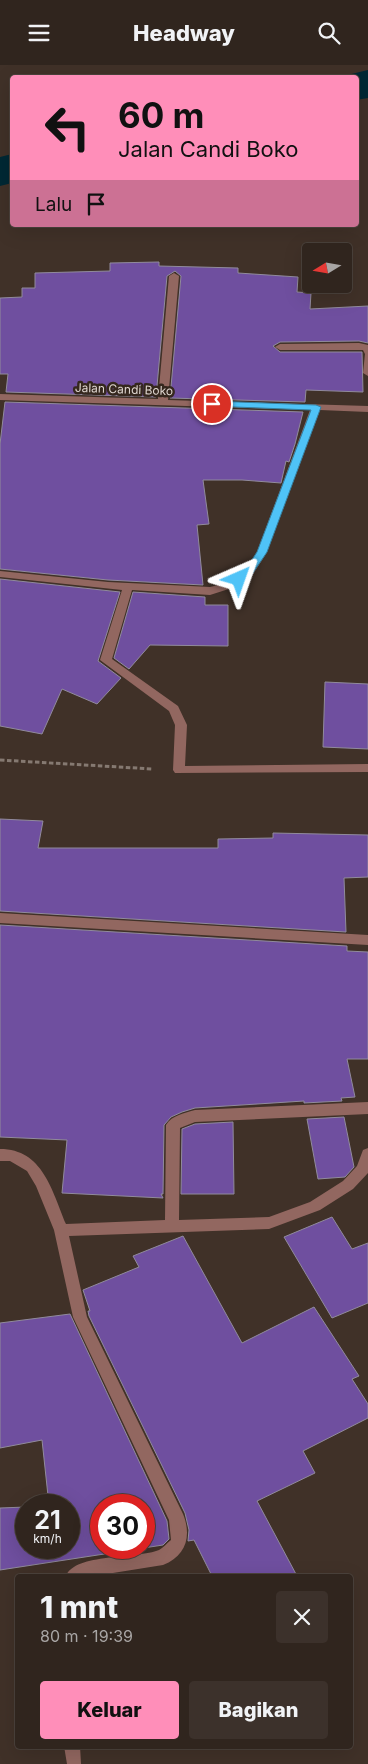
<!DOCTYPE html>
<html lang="id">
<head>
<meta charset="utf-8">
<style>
	:root { --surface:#30251e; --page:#3c312b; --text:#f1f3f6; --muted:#a8a5a4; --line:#4b423c; --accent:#ff8eb9 }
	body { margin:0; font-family:Inter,sans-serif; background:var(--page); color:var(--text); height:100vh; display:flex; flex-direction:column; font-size:19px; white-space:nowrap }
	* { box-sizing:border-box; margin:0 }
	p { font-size:16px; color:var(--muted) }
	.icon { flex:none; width:28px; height:28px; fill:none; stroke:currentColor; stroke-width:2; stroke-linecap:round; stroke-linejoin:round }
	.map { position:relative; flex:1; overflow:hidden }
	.side { position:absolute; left:15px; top:1509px; width:338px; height:175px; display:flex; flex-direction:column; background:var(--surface); border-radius:5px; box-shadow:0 5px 20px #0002,0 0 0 1px var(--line) }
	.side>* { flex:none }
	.hud { position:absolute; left:10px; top:10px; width:349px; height:152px; border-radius:5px; box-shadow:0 5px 20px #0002,0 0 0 1px var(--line); background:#ff8eb9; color:#111; overflow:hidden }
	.needle { width:32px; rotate:259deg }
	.fabs { position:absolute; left:302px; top:178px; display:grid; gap:10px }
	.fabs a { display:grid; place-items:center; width:50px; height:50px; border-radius:5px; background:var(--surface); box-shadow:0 5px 20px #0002,0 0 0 1px var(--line); font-size:25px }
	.speed { position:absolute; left:15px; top:1429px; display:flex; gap:10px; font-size:25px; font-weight:700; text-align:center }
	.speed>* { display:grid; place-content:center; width:65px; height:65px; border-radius:50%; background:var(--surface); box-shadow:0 5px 20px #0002,0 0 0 1px var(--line); line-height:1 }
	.speed small { font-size:12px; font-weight:400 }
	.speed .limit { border:8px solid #d22; background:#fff; color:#111 }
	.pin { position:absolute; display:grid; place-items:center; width:42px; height:42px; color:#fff; margin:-21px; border:2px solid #fff; border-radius:50%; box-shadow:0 1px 5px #0007 }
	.me { position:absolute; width:55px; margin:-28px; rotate:43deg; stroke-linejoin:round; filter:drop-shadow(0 0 4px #0008) }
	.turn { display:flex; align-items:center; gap:18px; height:105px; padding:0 25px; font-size:22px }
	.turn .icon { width:65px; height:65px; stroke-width:2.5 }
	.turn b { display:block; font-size:35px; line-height:42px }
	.then { display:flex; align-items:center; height:48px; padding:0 25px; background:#0003; gap:10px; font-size:19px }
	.round { display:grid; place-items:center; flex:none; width:52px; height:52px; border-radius:5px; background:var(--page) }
	.head { display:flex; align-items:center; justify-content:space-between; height:85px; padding:0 25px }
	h1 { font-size:30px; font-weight:800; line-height:38px }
	.action { display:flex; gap:10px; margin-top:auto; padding:10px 25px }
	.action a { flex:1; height:58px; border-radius:5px; background:var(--accent); color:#111; font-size:20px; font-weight:800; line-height:58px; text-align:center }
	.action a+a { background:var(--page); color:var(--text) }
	header { display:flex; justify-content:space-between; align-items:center; height:65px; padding:0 25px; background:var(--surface); font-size:22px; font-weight:800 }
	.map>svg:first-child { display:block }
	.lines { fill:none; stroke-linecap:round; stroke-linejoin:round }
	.river { fill:#002834; fill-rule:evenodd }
	.building { fill:#6f4f9f; stroke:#918b9c; fill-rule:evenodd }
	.path { stroke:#857971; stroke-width:3; stroke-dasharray:4.5 2.5; stroke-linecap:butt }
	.minor { fill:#926760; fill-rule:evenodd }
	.route { fill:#4fc3f7; stroke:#337fa1 }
	.labels { text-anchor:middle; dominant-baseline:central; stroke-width:5; stroke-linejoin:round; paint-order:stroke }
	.far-street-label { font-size:12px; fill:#dfd6d0; stroke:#35271e }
</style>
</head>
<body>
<header><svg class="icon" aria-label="menu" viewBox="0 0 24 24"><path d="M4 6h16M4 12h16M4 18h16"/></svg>Headway<svg class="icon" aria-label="search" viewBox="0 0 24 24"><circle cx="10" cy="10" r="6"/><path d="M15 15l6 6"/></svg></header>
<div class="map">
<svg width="368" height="1699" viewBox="0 0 368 1699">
	<rect width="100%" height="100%" fill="#403128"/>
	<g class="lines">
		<path class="river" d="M368,5V33L356,35V12H339Z
			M12,89V118L0,121V92Z"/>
	</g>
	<path class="building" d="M159,197V201L238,203V208L298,212L297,227L311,228L310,244L368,241V278L359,276L280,277L273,281L280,287H362L363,327L306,325L305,337L170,333L181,211L175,206L167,211L156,332L6,327L8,309H0V233L22,232V223H35V208L110,206V198Z
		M5,337L303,347L295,379L289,397L286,396L281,418L242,415H203L209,459L197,460L203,520L108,515L0,504V379Z
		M0,514L120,527L98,596L121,613L97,639L62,624L42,669L0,661Z
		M133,527L205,532V540H228V581L150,580L129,604L114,593Z
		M325,617L368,619V684L323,682Z
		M0,754L43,756L38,783H218V774L273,773V768L368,770V812L344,813L346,867L0,846Z
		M0,860L347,881V886L368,887V994H347L355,1032L341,1033L342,1036L304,1038V1036L195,1043L182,1047L171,1052L164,1060L163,1129H161L163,1133L62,1128L67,1075L0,1072Z
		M344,1052L354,1102L345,1112L318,1114L307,1054Z
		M233,1057L234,1129H181L182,1064L195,1059Z
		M332,1152L352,1184L368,1178V1238L332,1253L284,1172Z
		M183,1171L242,1278L314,1242L359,1311L352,1314L368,1339V1353L303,1386L315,1408L257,1436L297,1511H212L194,1475L188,1476L189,1465L185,1448L89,1251L88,1246H90L83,1225L139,1202L133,1191Z
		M70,1249L167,1456L169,1474L163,1480L0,1505V1443L26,1442V1482H69V1440H49L42,1375L0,1383V1258ZM101,1440H144V1482H101Z"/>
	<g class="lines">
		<path class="path" d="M0,695L153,704"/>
		<path class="minor" d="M174,208L179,211L168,335L368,341V347L320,345L267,487L252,511L235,522L210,530L132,525L112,594L178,641L187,660L185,701L368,699V707L175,708L173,705L175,660L169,646L100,595L122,525L0,512V506L108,517L210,522L227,518L244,507L257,487L310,345L0,335V329L158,334L169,211Z
			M359,278L368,280V311L363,308L365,289L363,285H280L275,282L280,279Z
			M0,848L368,870V880L0,858Z
			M368,1037V1049L195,1057L180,1063L179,1155L269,1152L310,1137L343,1116L357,1101L363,1085L368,1083V1108L353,1124L320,1145L269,1164L69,1171L87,1252L183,1449C192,1471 186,1491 163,1500L94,1511H66C75,1488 137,1494 159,1485C163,1483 167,1478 171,1475L169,1455L73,1252L54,1165L36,1121L27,1106L10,1096H0V1084C43,1084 52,1126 66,1159L165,1155L166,1060C172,1050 185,1048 195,1045Z
			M64,1681H80L81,1699H67Z"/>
	</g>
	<path class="route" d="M212,336L316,340L321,342L267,487L251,511L239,518L234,514L244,507L257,487L311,345L209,341V337Z"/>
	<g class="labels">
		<g class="far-street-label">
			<text transform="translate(124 324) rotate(2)">Jalan Candi Boko</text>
		</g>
	</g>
</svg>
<div class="fabs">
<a><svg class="needle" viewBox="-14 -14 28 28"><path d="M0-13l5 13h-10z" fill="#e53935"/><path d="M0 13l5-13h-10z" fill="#a8a5a4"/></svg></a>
</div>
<div class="speed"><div>21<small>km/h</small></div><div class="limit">30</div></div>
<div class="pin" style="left:212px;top:339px;background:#d93025"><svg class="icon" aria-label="arrive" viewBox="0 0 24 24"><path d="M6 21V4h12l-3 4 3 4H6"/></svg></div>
<svg class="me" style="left:239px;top:514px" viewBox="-20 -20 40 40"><path d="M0-17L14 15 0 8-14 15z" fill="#4fc3f7" stroke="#fff" stroke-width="4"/></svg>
<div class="hud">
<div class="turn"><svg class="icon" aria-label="left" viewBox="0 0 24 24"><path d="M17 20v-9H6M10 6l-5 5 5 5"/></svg><div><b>60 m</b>Jalan Candi Boko</div></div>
<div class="then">Lalu<svg class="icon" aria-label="arrive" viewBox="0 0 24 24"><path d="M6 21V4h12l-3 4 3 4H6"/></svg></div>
</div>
<section class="side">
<div class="head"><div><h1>1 mnt</h1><p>80 m · 19:39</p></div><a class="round"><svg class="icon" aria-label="close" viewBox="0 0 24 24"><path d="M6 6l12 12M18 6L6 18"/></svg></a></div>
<div class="action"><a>Keluar</a><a>Bagikan</a></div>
</section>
</div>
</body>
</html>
